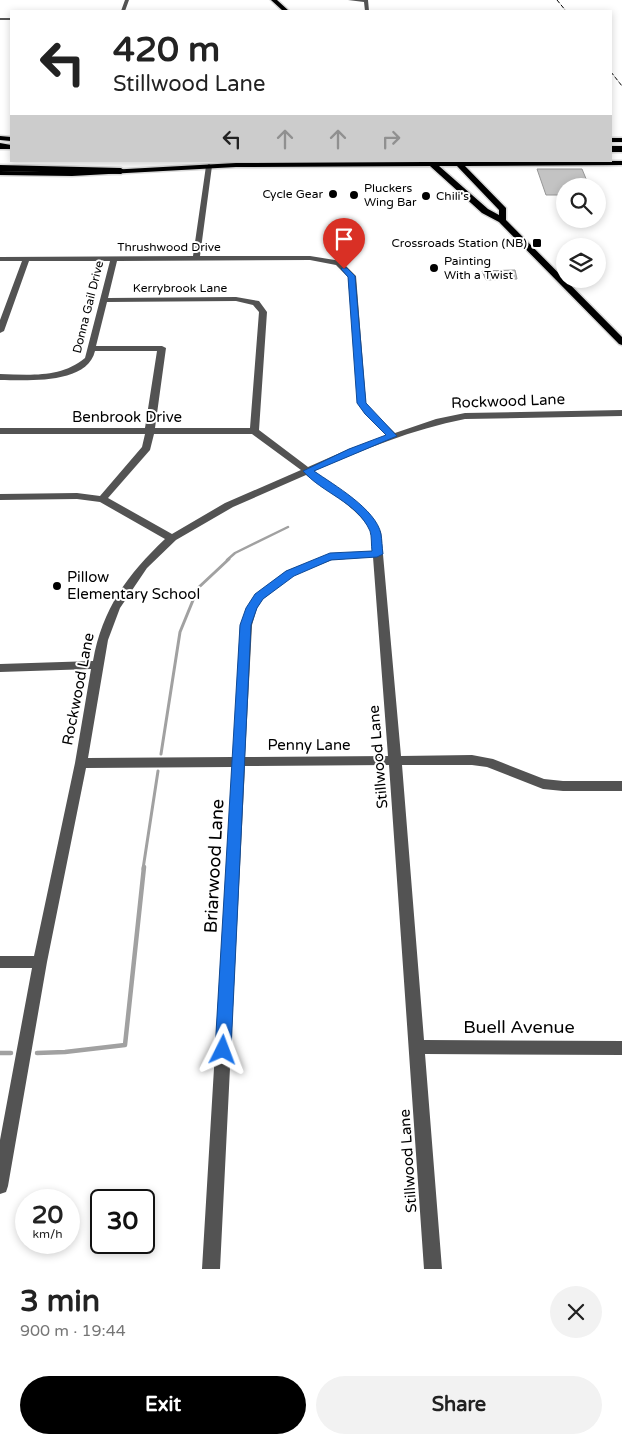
<!DOCTYPE html>
<html lang="en">
<head>
<meta charset="utf-8">
<style>
	:root { --surface:#fff; --page:#f2f2f2; --text:#222; --muted:#767676; --accent:#000 }
	body { margin:0; font-family:"Varela Round",sans-serif; background:var(--page); color:var(--text); height:100vh; display:flex; flex-direction:column; font-size:19px; white-space:nowrap }
	* { box-sizing:border-box; margin:0 }
	p { font-size:16px; color:var(--muted) }
	.icon { flex:none; width:28px; height:28px; fill:none; stroke:currentColor; stroke-width:2; stroke-linecap:round; stroke-linejoin:round }
	.map { position:relative; height:1269px; overflow:hidden }
	.side { display:flex; flex-direction:column; background:var(--surface); flex:1 }
	.side>* { flex:none }
	.guide { position:absolute; left:10px; top:10px; width:602px; height:152px; border-radius:0px; box-shadow:0 2px 8px #0003; background:#fff; color:var(--text); overflow:hidden }
	.buttons { position:absolute; left:556px; top:178px; display:grid; gap:10px }
	.buttons a { display:grid; place-items:center; width:50px; height:50px; border-radius:50%; background:var(--surface); box-shadow:0 2px 8px #0003; font-size:25px }
	.speed { position:absolute; left:15px; top:1189px; display:flex; gap:10px; font-size:25px; font-weight:700; text-align:center }
	.speed>* { display:grid; place-content:center; width:65px; height:65px; border-radius:50%; background:var(--surface); box-shadow:0 2px 8px #0003; line-height:1 }
	.speed small { font-size:12px; font-weight:400 }
	.speed .limit { border:2px solid #111; border-radius:8px; background:#fff; color:#111 }
	.pin { position:absolute; display:grid; place-items:center; width:42px; height:42px; color:#fff; margin:-51px -21px; border-radius:50% 50% 50% 0; rotate:-45deg; box-shadow:0 0 5px #0007 }
	.pin .icon { rotate:45deg }
	.me { position:absolute; width:55px; margin:-28px; rotate:3deg; stroke-linejoin:round; filter:drop-shadow(0 0 4px #0008) }
	.turn { display:flex; align-items:center; gap:18px; height:105px; padding:0 20px; font-size:22px }
	.turn .icon { width:65px; height:65px; stroke-width:2.5 }
	.turn b { display:block; font-size:35px; line-height:42px }
	.lanes { display:flex; align-items:center; height:48px; padding:0 20px; background:#0003; justify-content:center; gap:25px; direction:ltr }
	.lanes .off { opacity:.35 }
	.round { display:grid; place-items:center; flex:none; width:52px; height:52px; border-radius:26px; background:var(--page) }
	.overview { display:flex; align-items:center; justify-content:space-between; height:85px; padding:0 20px }
	h1 { font-size:30px; font-weight:800; line-height:38px }
	.action { display:flex; gap:10px; margin-top:auto; padding:10px 20px }
	.action a { flex:1; height:58px; border-radius:30px; background:var(--accent); color:#fff; font-size:20px; font-weight:800; line-height:58px; text-align:center }
	.action a+a { background:var(--page); color:var(--text) }
	.map>svg:first-child { display:block }
	.lines { fill:none; stroke-linecap:round; stroke-linejoin:round }
	.stream-far2 { stroke:#a1a1a1; stroke-width:2.5 }
	.stream-far1 { stroke:#a1a1a1; stroke-width:3 }
	.stream { stroke:#a1a1a1; stroke-width:4.5 }
	.building { fill:#c3c3c3; stroke:#979797 }
	.major-casing { stroke:#dbdbdb; stroke-width:3 }
	.highway-casing { stroke:#dbdbdb; stroke-width:3 }
	.minor { fill:#535353; fill-rule:evenodd }
	.major { fill:#000; fill-rule:evenodd }
	.highway { fill:#000; fill-rule:evenodd }
	.rail { stroke:#000; stroke-width:1; stroke-dasharray:4 1 0.5 1; stroke-linecap:butt }
	.route { fill:#1a73e8; stroke:#114b97 }
	.poi-dot { fill:#000; stroke:#fff; stroke-width:2 }
	.labels { text-anchor:middle; dominant-baseline:central; stroke-width:4; stroke-linejoin:round; paint-order:stroke }
	.far-poi-label { font-size:12px; fill:#000; stroke:#fff; text-anchor:start }
	.far-street-label { font-size:12px; fill:#000; stroke:#fff }
	.street-label { font-size:15px; fill:#000; stroke:#fff }
	.poi-label { font-size:15px; fill:#000; stroke:#fff; text-anchor:start }
	.near-street-label { font-size:18px; fill:#000; stroke:#fff }
</style>
</head>
<body>
<div class="map">
<svg width="622" height="1269" viewBox="0 0 622 1269">
	<rect width="100%" height="100%" fill="#fff"/>
	<g class="lines">
		<path class="stream-far2" d="M227,560L235,553L288,527"/>
		<path class="stream-far1" d="M161,754L180,632L198,588L229,559
			M143,869L158,771"/>
		<path class="stream" d="M0,1053H11
			M37,1053L65,1052L125,1045L144,867"/>
	</g>
	<path class="building" d="M537,169H582L589,186H565V195H546Z
		M515,270L517,279L486,280L482,271Z"/>
	<g class="lines">
		<g class="major-casing">
			<path id="major" d="M271,0H277L289,11H283Z
				M0,136L11,137V141L0,140Z
				M611,138H622V142H611Z
				M622,161V165L465,166L506,208V220L622,337V345L619,344L499,222L482,213L430,166L236,167L72,176L0,175V171L72,172L236,163ZM439,166H457L499,210V215L488,209Z"/>
		</g>
		<g class="highway-casing">
			<path id="highway" d="M0,143L11,145V149H0Z
				M611,146H622V152H611Z
				M0,165L121,168L125,171L121,174L0,171Z"/>
		</g>
		<path class="minor" d="M125,0H129L125,11H121Z
			M348,0H368L369,11H365L364,2Z
			M0,18H11V20H0Z
			M209,164L212,166L200,256H310L341,261L356,276L366,403L371,410L395,433L436,419L465,413L622,410V416L465,419C413,429 362,450 314,471C338,489 366,505 381,532L401,756L472,755L493,759L544,779L563,781H622V791H563L543,789L487,767L472,765H402L424,1040L622,1041V1055L425,1054L442,1269H424L389,765L245,766L220,1269H202L232,767L86,768L47,962L8,1186L6,1192L0,1194V1140L32,968H0V956H34L75,763L91,669L0,672V664L93,661C102,609 128,574 165,539L100,502L77,499L0,500V494L77,493L100,496L142,447L145,434H0V428H145L157,351H95C87,385 26,380 0,380V374C30,375 61,378 85,358L110,261H29L4,331L0,333V320L22,261H0V257L193,256L206,166ZM310,260L336,265L348,277L358,403L365,414L387,436L349,449L308,467L259,430L267,312L259,301L236,297L108,298L117,261ZM236,301L253,305L259,312L250,428H155L166,348L162,346H96L107,302ZM154,434H252L301,470L225,503L172,534L108,498L150,450ZM306,475C323,487 364,513 371,532C373,537 372,545 372,551L330,554L286,571L255,595L247,608L240,625L233,757L88,758L108,640L120,608L147,568L176,540L233,507ZM373,557L388,756L245,757L252,625L257,608L263,599L294,575L332,560Z"/>
		<use href="#major" class="major"/>
		<use href="#highway" class="highway"/>
		<path class="rail" d="M557,0L566,11
			M611,72L622,86"/>
	</g>
	<path class="route" d="M342,268H347L355,276L366,403L397,436L314,471C334,485 376,509 381,534C382,540 382,547 383,554L377,557L331,560L294,576L263,599L257,608L251,625L231,1050L228,1055L223,1057L217,1055L215,1050L240,625L246,608L255,594L286,571L330,553L372,551C371,545 372,537 370,531C357,502 322,493 303,471L349,449L386,435L365,414L357,403L348,277L341,269Z"/>
	<g class="poi-dot">
		<circle cx="333" cy="194" r="5"/>
		<circle cx="354" cy="195" r="5"/>
		<circle cx="426" cy="196" r="5"/>
		<rect x="532" y="238" width="10" height="10" rx="2.5"/>
		<circle cx="434" cy="268" r="5"/>
		<circle cx="57" cy="586" r="5"/>
	</g>
	<g class="labels">
		<g class="far-poi-label">
			<text x="364" y="188">Pluckers<tspan x="364" dy="14">Wing Bar</tspan></text>
			<text x="323" y="194" text-anchor="end">Cycle Gear</text>
			<text x="436" y="196">Chili's</text>
			<text x="527" y="243" text-anchor="end">Crossroads Station (NB)</text>
			<text x="444" y="261">Painting<tspan x="444" dy="14">With a Twist</tspan></text>
		</g>
		<g class="far-street-label">
			<text x="169" y="247">Thrushwood Drive</text>
			<text x="180" y="288">Kerrybrook Lane</text>
			<text transform="translate(88 307) rotate(-76)">Donna Gail Drive</text>
		</g>
		<g class="street-label">
			<text transform="translate(508 401) rotate(-2)">Rockwood Lane</text>
			<text x="127" y="417">Benbrook Drive</text>
			<text transform="translate(78 689) rotate(-79)">Rockwood Lane</text>
			<text x="309" y="745">Penny Lane</text>
			<text transform="translate(378 757) rotate(-95)">Stillwood Lane</text>
			<text transform="translate(408 1161) rotate(-94)">Stillwood Lane</text>
		</g>
		<g class="poi-label">
			<text x="67" y="577">Pillow<tspan x="67" dy="17">Elementary School</tspan></text>
		</g>
		<g class="near-street-label">
			<text transform="translate(214 866) rotate(-87)">Briarwood Lane</text>
			<text x="519" y="1027">Buell Avenue</text>
		</g>
	</g>
</svg>
<div class="buttons">
<a><svg class="icon" aria-label="search" viewBox="0 0 24 24"><circle cx="10" cy="10" r="6"/><path d="M15 15l6 6"/></svg></a>
<a><svg class="icon" aria-label="layers" viewBox="0 0 24 24"><path d="M12 4l9 5-9 5-9-5zM3 14l9 5 9-5"/></svg></a>
</div>
<div class="speed"><div>20<small>km/h</small></div><div class="limit">30</div></div>
<div class="pin" style="left:344px;top:269px;background:#d93025"><svg class="icon" aria-label="arrive" viewBox="0 0 24 24"><path d="M6 21V4h12l-3 4 3 4H6"/></svg></div>
<svg class="me" style="left:223px;top:1050px" viewBox="-20 -20 40 40"><path d="M0-17L14 15 0 8-14 15z" fill="#1a73e8" stroke="#fff" stroke-width="4"/></svg>
<div class="guide">
<div class="turn"><svg class="icon" aria-label="left" viewBox="0 0 24 24"><path d="M17 20v-9H6M10 6l-5 5 5 5"/></svg><div><b>420 m</b>Stillwood Lane</div></div>
<div class="lanes"><svg class="icon" aria-label="left" viewBox="0 0 24 24"><path d="M17 20v-9H6M10 6l-5 5 5 5"/></svg><svg class="icon off" aria-label="ahead" viewBox="0 0 24 24"><path d="M12 20V5M6 11l6-6 6 6"/></svg><svg class="icon off" aria-label="ahead" viewBox="0 0 24 24"><path d="M12 20V5M6 11l6-6 6 6"/></svg><svg class="icon off" aria-label="right" viewBox="0 0 24 24"><path d="M7 20v-9h11M14 6l5 5-5 5"/></svg></div>
</div>
</div>
<section class="side">
<div class="overview"><div><h1>3 min</h1><p>900 m · 19:44</p></div><a class="round"><svg class="icon" aria-label="close" viewBox="0 0 24 24"><path d="M6 6l12 12M18 6L6 18"/></svg></a></div>
<div class="action"><a>Exit</a><a>Share</a></div>
</section>
</body>
</html>
